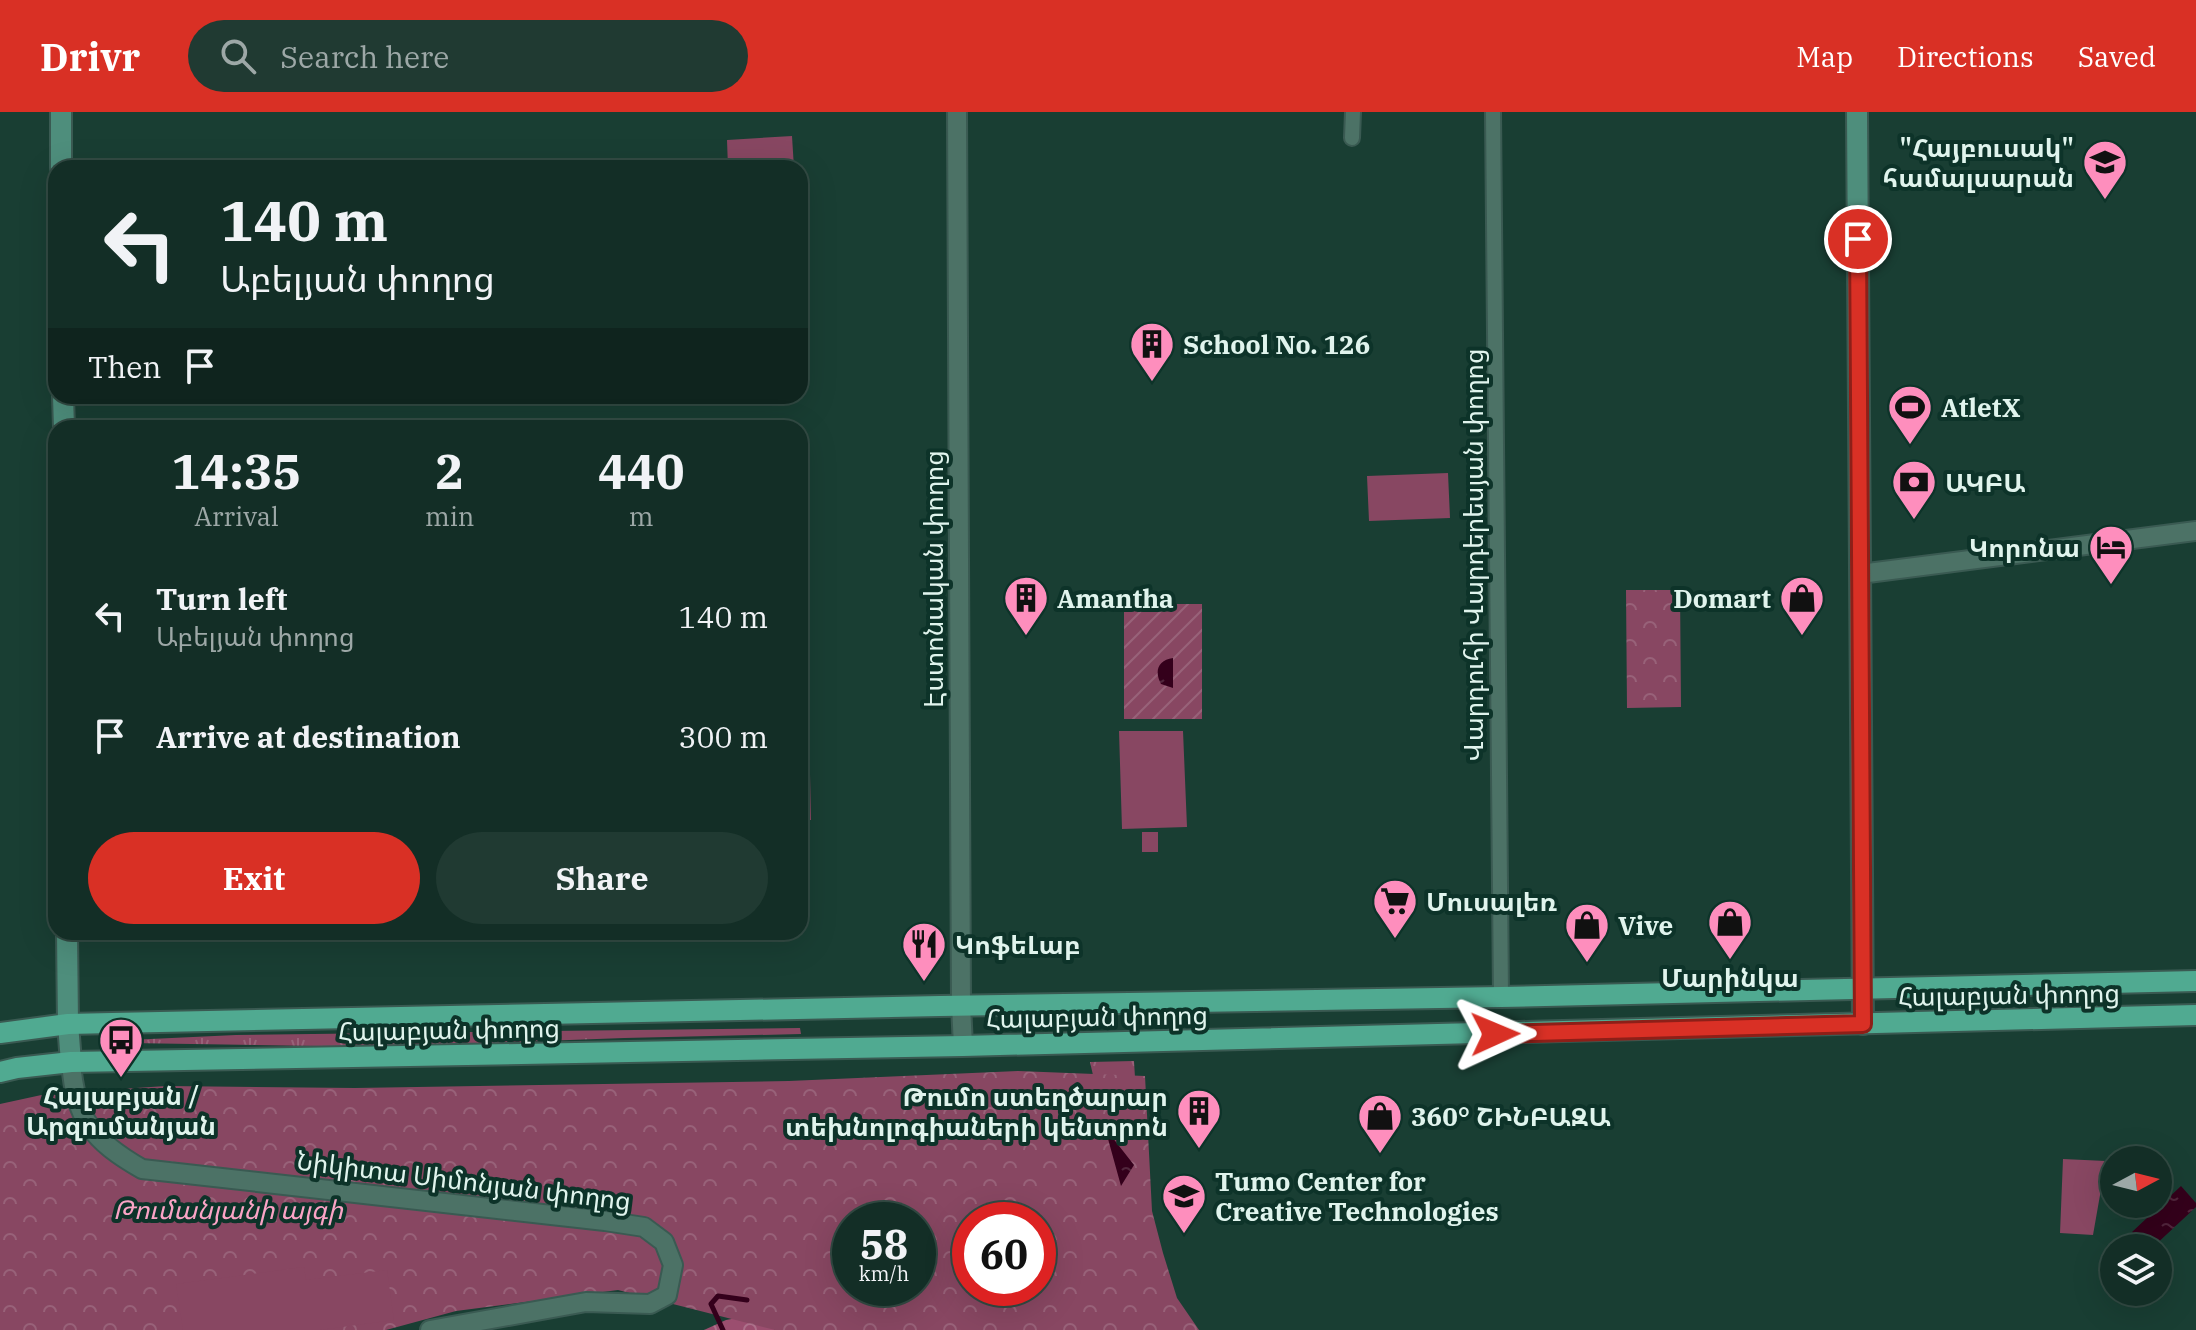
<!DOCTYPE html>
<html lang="en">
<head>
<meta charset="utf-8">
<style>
	:root { --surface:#132e26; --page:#203a32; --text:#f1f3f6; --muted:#9da8a7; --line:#324a43; --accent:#d93025 }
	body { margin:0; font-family:"IBM Plex Serif","Noto Sans Armenian",serif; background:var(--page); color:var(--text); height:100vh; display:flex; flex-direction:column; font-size:30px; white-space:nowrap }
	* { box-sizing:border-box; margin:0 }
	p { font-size:26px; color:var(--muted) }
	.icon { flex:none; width:44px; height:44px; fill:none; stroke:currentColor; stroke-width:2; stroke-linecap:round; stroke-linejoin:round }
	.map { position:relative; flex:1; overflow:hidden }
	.drawer { position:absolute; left:48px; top:308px; width:760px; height:520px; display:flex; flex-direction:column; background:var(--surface); border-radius:24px; box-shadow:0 8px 32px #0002,0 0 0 2px var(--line) }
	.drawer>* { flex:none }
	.top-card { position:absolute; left:48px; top:48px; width:760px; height:244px; border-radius:24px; box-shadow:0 8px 32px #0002,0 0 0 2px var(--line); background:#132e26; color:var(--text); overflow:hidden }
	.needle { width:52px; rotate:83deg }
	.controls { position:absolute; left:2100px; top:1034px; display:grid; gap:16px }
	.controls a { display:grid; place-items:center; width:72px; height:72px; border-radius:50%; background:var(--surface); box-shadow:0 8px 32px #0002,0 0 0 2px var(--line); font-size:40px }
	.speed { position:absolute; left:832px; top:1090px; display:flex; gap:16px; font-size:40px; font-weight:700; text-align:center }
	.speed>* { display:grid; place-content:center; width:104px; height:104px; border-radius:50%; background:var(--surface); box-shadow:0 8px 32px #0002,0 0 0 2px var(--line); line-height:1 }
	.speed small { font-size:20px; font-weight:400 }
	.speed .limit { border:12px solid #d22; background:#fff; color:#111 }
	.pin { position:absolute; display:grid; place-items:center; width:68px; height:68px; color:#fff; margin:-34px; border:4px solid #fff; border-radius:50%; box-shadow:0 2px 8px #0007 }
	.me { position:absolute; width:88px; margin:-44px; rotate:89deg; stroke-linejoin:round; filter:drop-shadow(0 0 6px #0008) }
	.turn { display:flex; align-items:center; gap:28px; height:168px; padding:0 40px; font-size:36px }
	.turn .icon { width:104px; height:104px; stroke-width:2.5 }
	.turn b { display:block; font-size:56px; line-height:68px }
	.then { display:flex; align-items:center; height:76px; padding:0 40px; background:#0003; gap:16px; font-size:30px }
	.eta { display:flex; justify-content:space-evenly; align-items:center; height:136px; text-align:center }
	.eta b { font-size:48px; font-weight:700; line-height:56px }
	.action { display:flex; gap:16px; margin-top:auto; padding:16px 40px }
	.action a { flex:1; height:92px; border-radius:48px; background:var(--accent); color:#fff; font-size:32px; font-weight:700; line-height:92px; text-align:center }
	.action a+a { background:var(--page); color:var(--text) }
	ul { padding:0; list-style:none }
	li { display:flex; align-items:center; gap:24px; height:120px; padding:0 40px }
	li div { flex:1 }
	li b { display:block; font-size:30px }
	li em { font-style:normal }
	header { display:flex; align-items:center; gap:48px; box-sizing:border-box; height:112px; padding:0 40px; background:var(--accent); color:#fff }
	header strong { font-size:38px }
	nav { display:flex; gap:44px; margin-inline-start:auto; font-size:28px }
	.search { width:560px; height:72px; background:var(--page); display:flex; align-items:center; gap:20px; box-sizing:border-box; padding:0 28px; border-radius:44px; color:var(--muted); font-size:30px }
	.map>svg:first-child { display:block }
	.grass { fill:url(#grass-tufts) }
	.forest { fill:url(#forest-crowns) }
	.park { fill:url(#park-crowns); fill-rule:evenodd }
	.garden { fill:url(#garden-furrows) }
	.pitch { fill:#884762 }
	.water { fill:url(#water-ripples) }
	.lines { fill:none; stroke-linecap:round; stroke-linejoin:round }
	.stream { stroke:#34001b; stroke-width:5 }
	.minor-casing { stroke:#3a5a52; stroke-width:18 }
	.tertiary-casing { stroke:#3a5a52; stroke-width:22 }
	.secondary-casing { stroke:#3a5a52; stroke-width:24 }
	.primary-casing { stroke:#3a5a52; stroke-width:24 }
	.minor { stroke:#4c7266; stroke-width:14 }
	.tertiary { stroke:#4c7266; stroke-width:18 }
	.secondary { stroke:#4e8e7c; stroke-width:20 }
	.primary { stroke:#50aa91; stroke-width:20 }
	.route-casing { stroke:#8d1f18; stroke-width:20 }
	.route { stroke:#d93025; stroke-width:14 }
	.labels { text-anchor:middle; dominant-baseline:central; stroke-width:8; stroke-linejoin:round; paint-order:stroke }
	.poi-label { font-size:26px; font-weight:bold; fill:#e0f4ed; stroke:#0d3329; text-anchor:start }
	.street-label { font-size:26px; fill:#e0f4ed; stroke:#0d3329 }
	.park-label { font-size:26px; font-style:italic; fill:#fba4c6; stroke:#0d3329 }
</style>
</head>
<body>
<header>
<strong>Drivr</strong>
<div class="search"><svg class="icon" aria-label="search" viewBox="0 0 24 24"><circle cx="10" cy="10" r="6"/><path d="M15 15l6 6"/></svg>Search here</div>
<nav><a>Map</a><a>Directions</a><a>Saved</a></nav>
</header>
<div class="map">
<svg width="2196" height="1218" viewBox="0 0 2196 1218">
	<defs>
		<pattern id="grass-tufts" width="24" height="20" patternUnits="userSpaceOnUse" patternTransform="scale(2)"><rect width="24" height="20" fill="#884762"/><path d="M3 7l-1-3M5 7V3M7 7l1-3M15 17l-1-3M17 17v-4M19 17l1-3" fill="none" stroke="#986279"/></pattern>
		<pattern id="forest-crowns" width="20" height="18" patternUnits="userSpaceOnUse" patternTransform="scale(2)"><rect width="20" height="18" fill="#9b4e6f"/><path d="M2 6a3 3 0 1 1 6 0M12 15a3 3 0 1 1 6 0" fill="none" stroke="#ad718b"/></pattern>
		<pattern id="park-crowns" width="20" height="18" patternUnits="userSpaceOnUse" patternTransform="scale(2)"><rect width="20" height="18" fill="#884762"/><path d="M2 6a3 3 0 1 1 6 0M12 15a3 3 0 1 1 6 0" fill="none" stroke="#986279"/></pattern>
		<pattern id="garden-furrows" width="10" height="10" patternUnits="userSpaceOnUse" patternTransform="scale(2)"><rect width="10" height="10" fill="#884762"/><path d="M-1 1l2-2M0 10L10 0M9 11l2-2" fill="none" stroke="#986279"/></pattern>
		<pattern id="water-ripples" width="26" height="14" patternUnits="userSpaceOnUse" patternTransform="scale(2)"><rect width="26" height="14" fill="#34001b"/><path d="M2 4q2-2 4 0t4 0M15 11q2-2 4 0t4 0" fill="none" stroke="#51263c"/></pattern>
	</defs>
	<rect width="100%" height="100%" fill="#193e33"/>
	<path class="grass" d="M800,916L801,922L624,926L379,935L129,931V928L236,923Z
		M1134,949L1137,999L1104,1011L1090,950Z"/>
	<path class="forest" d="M764,1201L775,1218H704L726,1208Z"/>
	<path class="park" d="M1626,478H1680L1681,595L1627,596Z
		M1142,720H1158V740H1142Z
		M1018,959L1145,964L1152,1099L1163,1141L1177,1186L1199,1218H775L618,1178L456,1199L386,1218H0V992L46,982L166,974L355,976L789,969ZM850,1108H918V1176H850ZM970,1108H1038V1176H970Z"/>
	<path class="garden" d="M1124,492H1202V607H1124Z"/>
	<path class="pitch" d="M792,24L794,56H728L727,28Z
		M1448,361L1450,406L1369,409L1367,364Z
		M1119,619H1183L1187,715L1122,717Z
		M800,662H810L811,708H800Z
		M2063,1047L2106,1049L2093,1123L2060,1121Z
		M304,1155L306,1168L387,1158L394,1208L320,1218H183L176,1172Z"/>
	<path class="water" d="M1173,546V576L1161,572C1154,559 1158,548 1173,546Z
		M1105,1016L1134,1053L1121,1074Z
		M2181,1074L2196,1091V1095L2152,1136H2146L2132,1120Z"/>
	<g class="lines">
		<path class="stream" d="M723,1218L711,1192L718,1184L747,1188"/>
		<g class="minor-casing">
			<path id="minor" d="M1493,0L1501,885
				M1352,26L1353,0"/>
		</g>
		<g class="tertiary-casing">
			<path id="tertiary" d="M957,0L961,893L963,934
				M1860,462L2196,419
				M71,950C75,1007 93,1029 142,1057L605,1109L644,1115L664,1130L673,1153L667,1183L650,1192L586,1190L430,1218"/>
		</g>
		<g class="secondary-casing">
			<path id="secondary" d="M61,0V56
				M1857,0L1863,912
				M63,284L64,316
				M67,820L68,912L71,950"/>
		</g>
		<g class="primary-casing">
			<path id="primary" d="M0,921L68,912L112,911L940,894L1501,885L2196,869
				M0,960L17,956L71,950L963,934L2196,903"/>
		</g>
		<use href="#minor" class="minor"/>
		<use href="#tertiary" class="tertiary"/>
		<use href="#secondary" class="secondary"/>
		<use href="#primary" class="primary"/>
	</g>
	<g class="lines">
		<g class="route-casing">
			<path id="route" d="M1495,922L1863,912L1858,127"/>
		</g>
		<use href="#route" class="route"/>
	</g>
	<defs>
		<g id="university-pin" transform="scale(2.3)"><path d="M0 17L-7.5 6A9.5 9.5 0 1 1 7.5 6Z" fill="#fe8ebd" stroke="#0d3329"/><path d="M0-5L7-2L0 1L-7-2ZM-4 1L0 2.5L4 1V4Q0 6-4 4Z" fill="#111"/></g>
		<g id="building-pin" transform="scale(2.3)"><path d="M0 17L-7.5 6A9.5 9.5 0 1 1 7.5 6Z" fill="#fe8ebd" stroke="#0d3329"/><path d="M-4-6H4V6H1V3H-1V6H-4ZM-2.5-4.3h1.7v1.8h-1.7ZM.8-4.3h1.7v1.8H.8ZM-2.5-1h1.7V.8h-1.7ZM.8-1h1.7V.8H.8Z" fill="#111"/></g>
		<g id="stadium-pin" transform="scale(2.3)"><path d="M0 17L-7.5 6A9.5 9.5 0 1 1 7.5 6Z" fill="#fe8ebd" stroke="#0d3329"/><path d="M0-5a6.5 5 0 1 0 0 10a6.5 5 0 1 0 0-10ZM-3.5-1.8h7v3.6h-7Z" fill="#111"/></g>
		<g id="bank-pin" transform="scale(2.3)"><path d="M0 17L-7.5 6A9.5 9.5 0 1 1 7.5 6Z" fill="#fe8ebd" stroke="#0d3329"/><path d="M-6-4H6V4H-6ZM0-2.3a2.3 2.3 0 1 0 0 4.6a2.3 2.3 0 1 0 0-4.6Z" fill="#111"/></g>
		<g id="hotel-pin" transform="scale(2.3)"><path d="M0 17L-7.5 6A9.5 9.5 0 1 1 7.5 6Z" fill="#fe8ebd" stroke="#0d3329"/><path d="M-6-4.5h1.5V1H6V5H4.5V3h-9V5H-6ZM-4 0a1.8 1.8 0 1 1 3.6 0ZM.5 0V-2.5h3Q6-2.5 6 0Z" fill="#111"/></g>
		<g id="shop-pin" transform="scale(2.3)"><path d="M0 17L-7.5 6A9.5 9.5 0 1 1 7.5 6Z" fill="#fe8ebd" stroke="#0d3329"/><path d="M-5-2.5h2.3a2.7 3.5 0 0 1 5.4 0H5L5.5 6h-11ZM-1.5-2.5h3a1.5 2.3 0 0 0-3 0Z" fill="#111"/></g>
		<g id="supermarket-pin" transform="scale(2.3)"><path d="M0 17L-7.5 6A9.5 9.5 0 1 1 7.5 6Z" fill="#fe8ebd" stroke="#0d3329"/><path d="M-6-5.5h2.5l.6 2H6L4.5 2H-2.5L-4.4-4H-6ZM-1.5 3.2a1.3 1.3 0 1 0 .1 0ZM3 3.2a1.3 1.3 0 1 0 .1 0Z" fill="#111"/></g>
		<g id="restaurant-pin" transform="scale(2.3)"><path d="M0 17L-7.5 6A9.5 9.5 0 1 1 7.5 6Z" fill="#fe8ebd" stroke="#0d3329"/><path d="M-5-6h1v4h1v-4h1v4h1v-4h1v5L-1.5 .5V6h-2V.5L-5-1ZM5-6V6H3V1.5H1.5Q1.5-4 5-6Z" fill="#111"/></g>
		<g id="bus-pin" transform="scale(2.3)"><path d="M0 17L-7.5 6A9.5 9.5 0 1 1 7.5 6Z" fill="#fe8ebd" stroke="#0d3329"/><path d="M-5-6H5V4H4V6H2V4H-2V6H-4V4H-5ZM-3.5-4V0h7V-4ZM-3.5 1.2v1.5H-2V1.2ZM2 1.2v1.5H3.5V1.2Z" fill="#111"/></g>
		<g id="school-pin" transform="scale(2.3)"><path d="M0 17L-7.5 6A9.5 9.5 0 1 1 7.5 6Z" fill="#fe8ebd" stroke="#0d3329"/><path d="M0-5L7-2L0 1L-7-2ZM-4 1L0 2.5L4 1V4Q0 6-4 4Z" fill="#111"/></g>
	</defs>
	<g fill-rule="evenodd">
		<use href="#university-pin" x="2105" y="50"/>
		<use href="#building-pin" x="1152" y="232"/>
		<use href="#stadium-pin" x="1910" y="295"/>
		<use href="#bank-pin" x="1914" y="370"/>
		<use href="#hotel-pin" x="2111" y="435"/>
		<use href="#building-pin" x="1026" y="486"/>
		<use href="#shop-pin" x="1802" y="486"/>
		<use href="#supermarket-pin" x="1395" y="789"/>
		<use href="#shop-pin" x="1730" y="810"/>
		<use href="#shop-pin" x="1587" y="813"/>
		<use href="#restaurant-pin" x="924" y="832"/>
		<use href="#bus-pin" x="121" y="928"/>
		<use href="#building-pin" x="1199" y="999"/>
		<use href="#shop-pin" x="1380" y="1004"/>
		<use href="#school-pin" x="1184" y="1084"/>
	</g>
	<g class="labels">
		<g class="poi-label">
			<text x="2074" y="35" text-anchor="end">"Հայբուսակ"<tspan x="2074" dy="30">համալսարան</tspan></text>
			<text x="1183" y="232">School No. 126</text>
			<text x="1941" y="295">AtletX</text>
			<text x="1945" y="370">ԱԿԲԱ</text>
			<text x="2080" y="435" text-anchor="end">Կորոնա</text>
			<text x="1057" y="486">Amantha</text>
			<text x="1771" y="486" text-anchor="end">Domart</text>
			<text x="1426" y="789">Մուսալեռ</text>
			<text x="1618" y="813">Vive</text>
			<text x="955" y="832">ԿոֆեԼաբ</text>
			<text x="1730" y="865" text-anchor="middle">Մարինկա</text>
			<text x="121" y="983" text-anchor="middle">Հալաբյան /<tspan x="121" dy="30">Արզումանյան</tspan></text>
			<text x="1168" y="984" text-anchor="end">Թումո ստեղծարար<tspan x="1168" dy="30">տեխնոլոգիաների կենտրոն</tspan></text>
			<text x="1411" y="1004">360° ՇԻՆԲԱԶԱ</text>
			<text x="1215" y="1069">Tumo Center for<tspan x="1215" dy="30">Creative Technologies</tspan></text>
		</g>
		<g class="street-label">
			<text transform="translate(1473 443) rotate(-90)">Վարդուհի Վարդերեսյան փողոց</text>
			<text transform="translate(933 467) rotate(-90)">Էստոնական փողոց</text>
			<text transform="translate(2009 882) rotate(-1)">Հալաբյան փողոց</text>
			<text transform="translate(1097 904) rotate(-1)">Հալաբյան փողոց</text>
			<text transform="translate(449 917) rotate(-1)">Հալաբյան փողոց</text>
			<text transform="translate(464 1068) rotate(7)">Նիկիտա Սիմոնյան փողոց</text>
		</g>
		<g class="park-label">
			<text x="228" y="1097">Թումանյանի այգի</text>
		</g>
	</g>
</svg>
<div class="controls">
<a><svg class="needle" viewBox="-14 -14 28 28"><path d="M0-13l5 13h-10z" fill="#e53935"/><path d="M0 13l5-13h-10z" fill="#9da8a7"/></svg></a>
<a><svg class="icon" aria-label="layers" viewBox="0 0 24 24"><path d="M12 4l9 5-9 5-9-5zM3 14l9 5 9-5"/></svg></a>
</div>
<div class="speed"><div>58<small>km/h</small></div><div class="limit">60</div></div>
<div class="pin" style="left:1858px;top:127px;background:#d93025"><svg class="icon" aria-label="arrive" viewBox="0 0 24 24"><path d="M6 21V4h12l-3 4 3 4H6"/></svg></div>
<svg class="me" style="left:1495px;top:922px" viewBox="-20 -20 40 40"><path d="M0-17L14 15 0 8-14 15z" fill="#d93025" stroke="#fff" stroke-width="4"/></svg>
<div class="top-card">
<div class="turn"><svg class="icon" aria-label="left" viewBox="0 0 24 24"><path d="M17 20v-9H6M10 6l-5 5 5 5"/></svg><div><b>140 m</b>Աբելյան փողոց</div></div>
<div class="then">Then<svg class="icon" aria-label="arrive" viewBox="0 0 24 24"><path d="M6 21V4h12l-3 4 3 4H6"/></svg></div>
</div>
<section class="drawer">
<div class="eta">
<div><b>14:35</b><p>Arrival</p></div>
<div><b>2</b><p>min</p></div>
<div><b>440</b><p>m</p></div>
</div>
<ul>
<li><svg class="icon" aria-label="left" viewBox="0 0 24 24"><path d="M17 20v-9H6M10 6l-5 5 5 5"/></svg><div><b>Turn left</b><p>Աբելյան փողոց</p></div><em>140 m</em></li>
<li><svg class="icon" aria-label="arrive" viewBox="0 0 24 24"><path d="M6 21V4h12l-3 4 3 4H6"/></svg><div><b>Arrive at destination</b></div><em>300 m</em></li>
</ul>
<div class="action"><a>Exit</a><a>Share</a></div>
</section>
</div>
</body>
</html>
